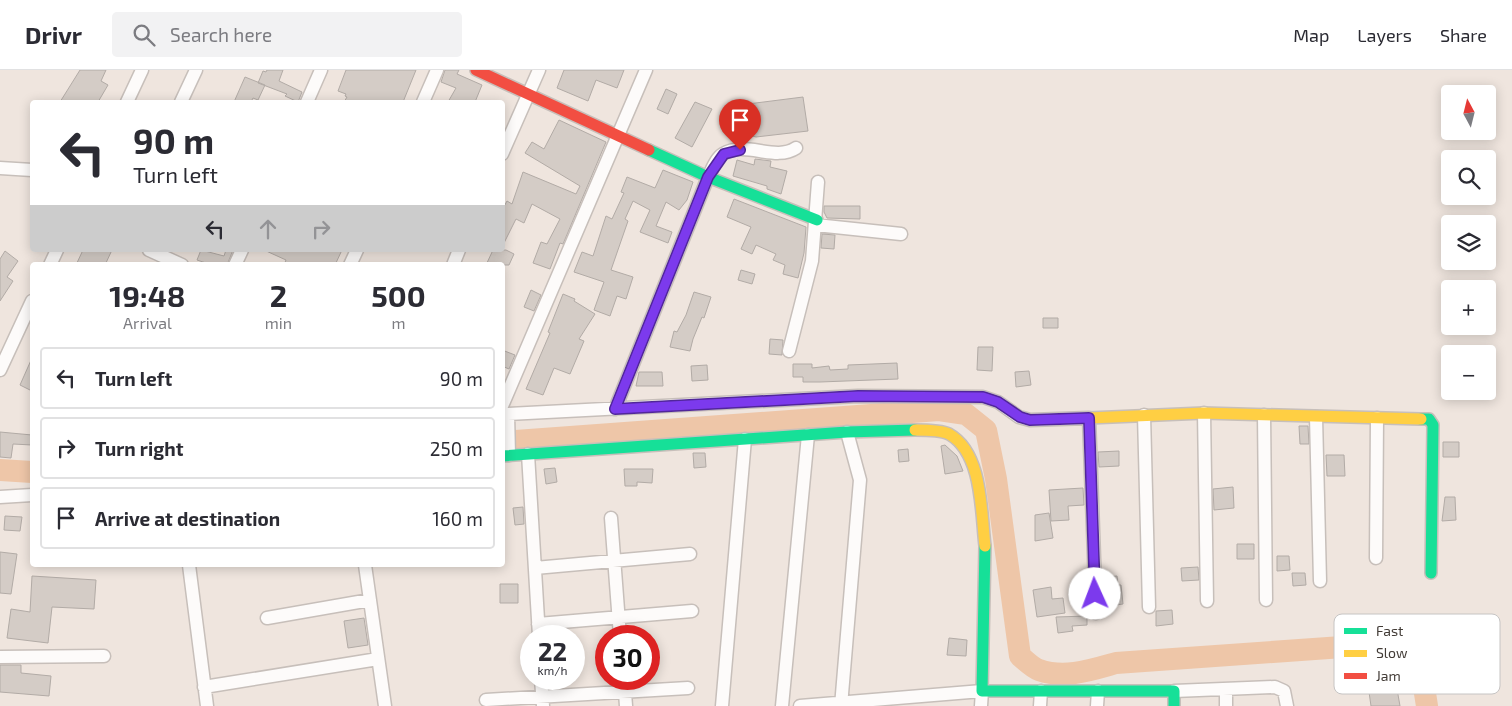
<!DOCTYPE html>
<html lang="en">
<head>
<meta charset="utf-8">
<style>
	:root { --surface:#fff; --page:#f2f2f3; --text:#2b2b33; --muted:#7c7c81; --line:#e1e1e2 }
	body { margin:0; font-family:"Exo 2",sans-serif; background:var(--page); color:var(--text); height:100vh; display:flex; flex-direction:column; font-size:19px; white-space:nowrap }
	* { box-sizing:border-box; margin:0 }
	p { font-size:16px; color:var(--muted) }
	.icon { flex:none; width:28px; height:28px; fill:none; stroke:currentColor; stroke-width:2; stroke-linecap:round; stroke-linejoin:round }
	.map { position:relative; flex:1; overflow:hidden }
	.details { position:absolute; left:30px; top:192px; width:475px; height:305px; display:flex; flex-direction:column; background:var(--surface); border-radius:5px; box-shadow:0 2px 12px #0003 }
	.details>* { flex:none }
	.guide { position:absolute; left:30px; top:30px; width:475px; height:152px; border-radius:5px; box-shadow:0 2px 12px #0003; background:#fff; color:var(--text); overflow:hidden }
	.needle { width:32px; rotate:353deg }
	.controls { position:absolute; left:1441px; top:15px; display:grid; gap:10px }
	.controls a { display:grid; place-items:center; width:55px; height:55px; border-radius:5px; background:var(--surface); box-shadow:0 2px 12px #0003; font-size:25px }
	.speed { position:absolute; left:520px; top:555px; display:flex; gap:10px; font-size:25px; font-weight:700; text-align:center }
	.speed>* { display:grid; place-content:center; width:65px; height:65px; border-radius:50%; background:var(--surface); box-shadow:0 2px 12px #0003; line-height:1 }
	.speed small { font-size:12px; font-weight:400 }
	.speed .limit { border:8px solid #d22; background:#fff; color:#111 }
	.pin { position:absolute; display:grid; place-items:center; width:42px; height:42px; color:#fff; margin:-51px -21px; border-radius:50% 50% 50% 0; rotate:-45deg; box-shadow:0 0 5px #0007 }
	.pin .icon { rotate:45deg }
	.me { position:absolute; width:55px; margin:-28px; rotate:358deg; stroke-linejoin:round; filter:drop-shadow(0 0 4px #0008) }
	.turn { display:flex; align-items:center; gap:18px; height:105px; padding:0 20px; font-size:22px }
	.turn .icon { width:65px; height:65px; stroke-width:2.5 }
	.turn b { display:block; font-size:35px; line-height:42px }
	.lanes { display:flex; align-items:center; height:48px; padding:0 20px; background:#0003; justify-content:center; gap:25px; direction:ltr }
	.lanes .off { opacity:.35 }
	.eta { display:flex; justify-content:space-evenly; align-items:center; height:85px; text-align:center }
	.eta b { font-size:30px; font-weight:700; line-height:35px }
	ul { padding:0; list-style:none }
	li { display:flex; align-items:center; gap:15px; height:62px; margin:0 10px 8px; padding:0 10px; border:2px solid var(--line); border-radius:5px }
	li div { flex:1 }
	li b { display:block; font-size:19px }
	li em { font-style:normal }
	header { display:flex; align-items:center; gap:30px; box-sizing:border-box; height:70px; padding:0 25px; background:var(--surface); border-bottom:1px solid var(--line) }
	header strong { font-size:24px }
	nav { display:flex; gap:28px; margin-inline-start:auto; font-size:18px }
	.search { width:350px; height:45px; background:var(--page); display:flex; align-items:center; gap:12px; box-sizing:border-box; padding:0 18px; border-radius:5px; color:var(--muted); font-size:19px }
	.map>svg:first-child { display:block }
	.lines { fill:none; stroke-linecap:round; stroke-linejoin:round }
	.river { stroke:#eec6a8; stroke-width:22 }
	.building { fill:#d4ccc6; stroke:#b2aba6 }
	.street-casing { stroke:#c7bfba; stroke-width:15 }
	.fast-casing { stroke:#c7bfba; stroke-width:14 }
	.slow-casing { stroke:#c7bfba; stroke-width:14 }
	.jam-casing { stroke:#c7bfba; stroke-width:14 }
	.street { stroke:#fdfbfa; stroke-width:12 }
	.fast { stroke:#16e098; stroke-width:11 }
	.slow { stroke:#ffcf43; stroke-width:11 }
	.jam { stroke:#f24e42; stroke-width:11 }
	.route-casing { stroke:#51269a; stroke-width:12 }
	.route { stroke:#7c3aed; stroke-width:9 }
	.key { fill:#fff; stroke:#c6c4c3; stroke-width:1 }
	.key-label { font-size:14px; fill:#423b36 }
</style>
</head>
<body>
<header>
<strong>Drivr</strong>
<div class="search"><svg class="icon" aria-label="search" viewBox="0 0 24 24"><circle cx="10" cy="10" r="6"/><path d="M15 15l6 6"/></svg>Search here</div>
<nav><a>Map</a><a>Layers</a><a>Share</a></nav>
</header>
<div class="map">
<svg width="1512" height="636" viewBox="0 0 1512 636">
	<rect width="100%" height="100%" fill="#efe5de"/>
	<g class="lines">
		<path class="river" d="M502,372L939,340L966,344L986,360L996,409L1020,586C1026,591 1033,598 1039,600C1065,609 1091,600 1116,593L1399,573L1419,585L1427,636
			M0,400L32,402"/>
	</g>
	<path class="building" d="M80,0H106L101,11L108,15L98,32H60Z
		M267,0H283L279,11L302,22L298,32L285,26L287,24L258,13L263,1L266,2Z
		M346,0H416L403,32H344L347,27L345,26L346,24L338,21Z
		M445,0H459L457,4L482,15L475,32H448L456,18L441,12Z
		M564,0H624L617,18L596,10L588,31L557,18Z
		M245,7L265,15L258,30L253,28L251,32H234Z
		M666,19L677,24L668,44L657,39Z
		M803,27L808,61L756,67L735,61L740,35Z
		M695,32L712,39L692,77L675,68Z
		M559,50L606,72L563,174L560,173L550,199L533,193L541,172L547,174L560,149L532,134L524,153L516,149L502,177V140L507,131L512,134L523,102L576,124L580,116L525,83L532,72L544,79Z
		M755,89L771,91L770,97L787,101L781,124L767,119V116L733,106L737,90L754,95Z
		M663,100L693,112L687,130L679,140L666,132L656,156L672,162L668,173L640,162L650,140L633,131L625,149L628,151L611,200L633,207L626,229L617,226L610,246L594,240L604,212L574,202L582,182L593,186L606,146L612,149L624,123L621,122L627,107L655,118Z
		M734,129L806,157L804,183L798,208L783,204L785,195L773,190L776,184L756,175L752,184L741,179L751,157L727,147Z
		M824,136H860V149L827,148L824,142Z
		M822,164L835,165L834,179L821,178Z
		M83,180H112L105,195H76Z
		M201,180L224,186L226,180H233L227,195H212L197,190Z
		M264,180H342L335,195H284L286,190Z
		M493,180H506L514,184L509,195H486Z
		M5,181L18,191L7,207L13,211L0,231V189Z
		M741,200L755,204L752,214L738,210Z
		M531,220L541,225L534,241L524,237Z
		M694,222L711,227L704,248L702,247L693,269L690,281L670,277L674,261L677,262L686,245Z
		M563,224L575,229L574,231L595,244L579,269L584,271L570,304L554,298L543,325L526,319L550,263L548,262Z
		M1043,248H1058V258H1043Z
		M770,269L783,270L782,285L769,284Z
		M978,277H993L992,301L977,300Z
		M502,280L515,285L509,299L502,296Z
		M32,288V321L20,315Z
		M897,293L898,309L820,312H803V307H793V294H812V298L829,296L830,300L848,299V295Z
		M707,295L708,310L692,311L691,296Z
		M1029,301L1031,315L1016,317L1015,302Z
		M639,302H662L663,316H636Z
		M1299,356H1308L1309,374H1300Z
		M0,362L32,365V375L13,374L11,388L0,387Z
		M1443,372H1459V387H1443Z
		M945,375L957,386L963,401L945,404L941,376Z
		M908,379L909,391L899,392L898,380Z
		M1119,381V396L1099,397L1098,382Z
		M693,383H705L706,397L694,398Z
		M1326,385H1344L1345,406H1327Z
		M555,398L557,412L546,414L544,399Z
		M624,399H653L652,413L637,412V416H625Z
		M1233,417L1234,438L1214,440L1213,419Z
		M1083,418L1084,435L1068,436L1069,450L1051,451L1049,420Z
		M1445,427H1455L1456,450L1442,451Z
		M523,437L524,454L515,455L513,438Z
		M1049,443L1053,468L1035,471V445Z
		M5,446L22,447L20,461L4,460Z
		M1237,474H1254V489H1237Z
		M0,482L17,484L11,524L0,523Z
		M1277,486H1289L1290,500L1277,501Z
		M1198,497L1199,510L1182,511L1181,498Z
		M1292,503H1305L1306,515L1293,516Z
		M32,506L96,510L94,539L52,537L48,573L7,568L11,539L30,542Z
		M1117,506L1118,515H1121L1123,534L1109,536L1106,507Z
		M500,514H518V533H500Z
		M1051,517L1052,529L1063,528L1065,543L1037,547L1033,520Z
		M1172,540L1173,554L1156,556V541Z
		M1087,546V555L1072,556L1073,561L1058,563L1056,547Z
		M364,548L368,575L348,578L344,551Z
		M949,568L967,570L966,586L947,585Z
		M0,595H21V603L51,606L49,626L0,622Z
		M1397,619L1400,636H1371L1369,622Z"/>
	<g class="lines">
		<g class="street-casing">
			<path id="street" d="M127,32L142,0
				M181,32L196,0
				M307,32L321,0
				M423,32L437,0
				M502,84L539,0
				M0,98L32,100
				M816,155L901,164
				M149,180L182,195
				M50,195L57,180
				M235,195L242,180
				M350,195L357,180
				M453,195L459,180
				M789,281L812,191L818,112
				M0,300L32,231
				M502,336L646,0
				M615,339L708,107C712,100 716,88 723,84C745,70 775,92 796,78
				M502,341L508,344L858,326L983,327L998,332L1019,347L1030,350L1089,348L1096,543
				M1204,343L1207,531
				M508,344L509,385
				M1144,345L1149,537
				M1264,345L1266,530
				M1316,347L1320,511
				M528,384L539,566
				M0,427L32,425
				M611,448L620,566
				M1376,488L1377,348
				M189,495L207,636
				M365,495L385,636
				M535,498L690,484
				M267,548L370,530
				M538,554L692,541
				M0,587L104,586
				M541,609L543,636
				M624,609L626,636
				M204,617L378,589
				M1226,619V636
				M1174,621L1275,617L1284,621L1287,636
				M486,630L688,618
				M722,636L745,369
				M782,636L808,365
				M800,636L982,621L981,636
				M841,636L860,410L847,362
				M1040,636L1041,621
				M1097,636L1098,621"/>
		</g>
		<g class="fast-casing">
			<path id="fast" d="M649,80L708,107L817,150
				M1421,349H1429L1433,355L1431,503
				M502,386L847,362L915,360
				M985,476L982,621H1174V636"/>
		</g>
		<g class="slow-casing">
			<path id="slow" d="M1089,348L1204,343L1421,349
				M915,360C924,360 941,360 949,364C983,383 981,443 985,476"/>
		</g>
		<g class="jam-casing">
			<path id="jam" d="M476,0L649,80"/>
		</g>
		<use href="#street" class="street"/>
		<use href="#fast" class="fast"/>
		<use href="#slow" class="slow"/>
		<use href="#jam" class="jam"/>
	</g>
	<g class="lines">
		<g class="route-casing">
			<path id="route" d="M740,80L724,84L708,107L615,339L858,326L983,327L998,332L1020,347L1030,350L1089,348L1095,524"/>
		</g>
		<use href="#route" class="route"/>
	</g>
	<rect x="1334" y="544" width="166" height="80" rx="8" class="key"/>
	<rect x="1344" y="558" width="23" height="6" fill="#16e098"/>
	<rect x="1344" y="580" width="23" height="7" fill="#ffcf43"/>
	<rect x="1344" y="603" width="23" height="6" fill="#f24e42"/>
	<g class="key-label">
		<text x="1376" y="566">Fast</text>
		<text x="1376" y="588">Slow</text>
		<text x="1376" y="611">Jam</text>
	</g>
</svg>
<div class="controls">
<a><svg class="needle" viewBox="-14 -14 28 28"><path d="M0-13l5 13h-10z" fill="#e53935"/><path d="M0 13l5-13h-10z" fill="#7c7c81"/></svg></a>
<a><svg class="icon" aria-label="search" viewBox="0 0 24 24"><circle cx="10" cy="10" r="6"/><path d="M15 15l6 6"/></svg></a>
<a><svg class="icon" aria-label="layers" viewBox="0 0 24 24"><path d="M12 4l9 5-9 5-9-5zM3 14l9 5 9-5"/></svg></a>
<a>+</a>
<a>−</a>
</div>
<div class="speed"><div>22<small>km/h</small></div><div class="limit">30</div></div>
<div class="pin" style="left:740px;top:80px;background:#d93025"><svg class="icon" aria-label="arrive" viewBox="0 0 24 24"><path d="M6 21V4h12l-3 4 3 4H6"/></svg></div>
<svg class="me" style="left:1095px;top:524px" viewBox="-20 -20 40 40"><circle r="19" fill="#fff"/><path d="M0-13L10 11 0 6-10 11z" fill="#7c3aed"/></svg>
<div class="guide">
<div class="turn"><svg class="icon" aria-label="left" viewBox="0 0 24 24"><path d="M17 20v-9H6M10 6l-5 5 5 5"/></svg><div><b>90 m</b>Turn left</div></div>
<div class="lanes"><svg class="icon" aria-label="left" viewBox="0 0 24 24"><path d="M17 20v-9H6M10 6l-5 5 5 5"/></svg><svg class="icon off" aria-label="ahead" viewBox="0 0 24 24"><path d="M12 20V5M6 11l6-6 6 6"/></svg><svg class="icon off" aria-label="right" viewBox="0 0 24 24"><path d="M7 20v-9h11M14 6l5 5-5 5"/></svg></div>
</div>
<section class="details">
<div class="eta">
<div><b>19:48</b><p>Arrival</p></div>
<div><b>2</b><p>min</p></div>
<div><b>500</b><p>m</p></div>
</div>
<ul>
<li><svg class="icon" aria-label="left" viewBox="0 0 24 24"><path d="M17 20v-9H6M10 6l-5 5 5 5"/></svg><div><b>Turn left</b></div><em>90 m</em></li>
<li><svg class="icon" aria-label="right" viewBox="0 0 24 24"><path d="M7 20v-9h11M14 6l5 5-5 5"/></svg><div><b>Turn right</b></div><em>250 m</em></li>
<li><svg class="icon" aria-label="arrive" viewBox="0 0 24 24"><path d="M6 21V4h12l-3 4 3 4H6"/></svg><div><b>Arrive at destination</b></div><em>160 m</em></li>
</ul>
</section>
</div>
</body>
</html>
